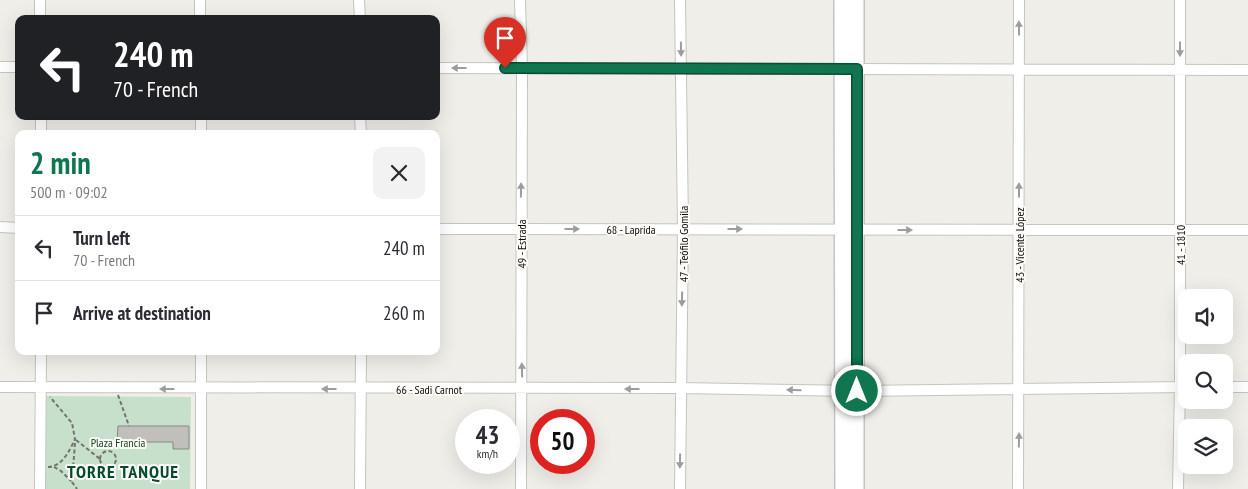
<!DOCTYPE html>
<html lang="en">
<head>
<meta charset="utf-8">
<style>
	:root { --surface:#fff; --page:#f2f2f3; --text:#2b2b33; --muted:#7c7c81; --line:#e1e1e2; --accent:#0f764f }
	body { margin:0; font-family:"PT Sans Narrow",sans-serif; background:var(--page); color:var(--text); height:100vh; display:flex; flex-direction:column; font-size:19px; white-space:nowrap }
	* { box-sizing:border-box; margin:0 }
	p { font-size:16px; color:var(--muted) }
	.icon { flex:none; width:28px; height:28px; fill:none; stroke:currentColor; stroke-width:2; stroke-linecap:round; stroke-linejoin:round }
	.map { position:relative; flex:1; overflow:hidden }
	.panel { position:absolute; left:15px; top:130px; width:425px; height:225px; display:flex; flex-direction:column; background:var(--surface); border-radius:10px; box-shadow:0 5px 20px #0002 }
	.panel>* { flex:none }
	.guide { position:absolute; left:15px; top:15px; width:425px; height:105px; border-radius:10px; box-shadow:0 5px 20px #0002; background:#202124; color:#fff; overflow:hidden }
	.buttons { position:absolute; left:1178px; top:289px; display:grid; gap:10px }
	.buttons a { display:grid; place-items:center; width:55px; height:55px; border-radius:10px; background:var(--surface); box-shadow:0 5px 20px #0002; font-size:25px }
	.speed { position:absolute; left:455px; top:409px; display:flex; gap:10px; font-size:25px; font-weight:700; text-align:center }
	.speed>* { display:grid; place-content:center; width:65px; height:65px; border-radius:50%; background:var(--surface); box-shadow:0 5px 20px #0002; line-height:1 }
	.speed small { font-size:12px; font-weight:400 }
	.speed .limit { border:8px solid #d22; background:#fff; color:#111 }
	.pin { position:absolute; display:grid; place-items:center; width:42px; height:42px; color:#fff; margin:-51px -21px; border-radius:50% 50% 50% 0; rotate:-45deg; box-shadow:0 0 5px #0007 }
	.pin .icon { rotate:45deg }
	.me { position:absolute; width:55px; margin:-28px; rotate:0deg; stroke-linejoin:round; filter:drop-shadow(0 0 4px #0008) }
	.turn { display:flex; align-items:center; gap:18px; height:105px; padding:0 15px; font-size:22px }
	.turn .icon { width:65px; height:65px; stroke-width:2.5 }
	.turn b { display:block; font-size:35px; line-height:42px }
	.round { display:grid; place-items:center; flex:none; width:52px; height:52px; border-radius:10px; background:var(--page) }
	.overview { display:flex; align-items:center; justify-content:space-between; height:85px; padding:0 15px }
	h1 { font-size:30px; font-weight:700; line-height:38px; color:var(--accent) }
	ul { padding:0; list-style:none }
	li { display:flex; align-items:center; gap:15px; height:65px; padding:0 15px; border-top:1px solid var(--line) }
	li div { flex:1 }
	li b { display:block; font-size:19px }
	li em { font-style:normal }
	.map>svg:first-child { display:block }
	.green { fill:#c7e0cb }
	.building { fill:#c1bfbb; stroke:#8a8884 }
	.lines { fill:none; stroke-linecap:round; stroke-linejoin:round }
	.street-casing { stroke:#c6c4c0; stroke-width:12 }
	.secondary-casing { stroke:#c6c4c0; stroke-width:18 }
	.path { stroke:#747370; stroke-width:2; stroke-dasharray:4 2.5; stroke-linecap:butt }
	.street { stroke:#fff; stroke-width:10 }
	.secondary { stroke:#fff; stroke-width:15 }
	.oneway { fill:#9e9d9d }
	.route-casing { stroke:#0a4d33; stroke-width:12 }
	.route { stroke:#0f764f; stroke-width:9 }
	.labels { text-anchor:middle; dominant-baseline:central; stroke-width:4; stroke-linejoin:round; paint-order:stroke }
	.street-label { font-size:12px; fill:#0c0b0a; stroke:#fdfbf6 }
	.park-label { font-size:12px; fill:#103d1e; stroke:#fdfbf6 }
	.district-label { font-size:18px; font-weight:bold; letter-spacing:1px; fill:#034b30; stroke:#fdfbf6 }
</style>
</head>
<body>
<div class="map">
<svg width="1248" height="489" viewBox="0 0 1248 489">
	<rect width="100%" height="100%" fill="#efeee9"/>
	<path class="green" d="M46,396L191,397L190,489H45Z"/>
	<path class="building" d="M118,426H189V449H173V442H117Z"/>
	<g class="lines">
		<g class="street-casing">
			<path id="street" d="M40,0V19
				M200,0V19
				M359,0L360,19
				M520,0L522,68L521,489
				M0,67H19
				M436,68L1248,70
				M41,116V134
				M360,116L361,134
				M201,134V116
				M0,227L19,228
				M436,229L1248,230
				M0,387L681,388L857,391L1186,387
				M1224,387H1248
				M40,489L41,351
				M201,489V351
				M360,489L361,351
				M680,489L683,228L680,0
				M1018,489L1019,0
				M1178,489L1180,387V0"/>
		</g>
		<g class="secondary-casing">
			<path id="secondary" d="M842,0L843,489
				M856,489V0"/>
		</g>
		<path class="path" d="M118,395L129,426
			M76,440L100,459
			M75,443L72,482L77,489
			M100 459a8 8 0 1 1 16 0a8 8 0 1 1-16 0Z
			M48,467C62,467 70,450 75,439L72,423L50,397
			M54,467L61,471L71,481"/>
		<use href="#street" class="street"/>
		<use href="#secondary" class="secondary"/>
	</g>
	<defs><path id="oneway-solid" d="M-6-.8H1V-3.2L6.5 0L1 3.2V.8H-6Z" transform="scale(1.25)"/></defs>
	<g class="oneway">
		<use href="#oneway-solid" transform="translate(1019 28) rotate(-91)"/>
		<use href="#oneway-solid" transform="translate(681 49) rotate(89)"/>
		<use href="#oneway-solid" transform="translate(1180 49) rotate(90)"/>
		<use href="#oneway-solid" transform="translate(459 68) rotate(-180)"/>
		<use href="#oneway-solid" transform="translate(521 190) rotate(-89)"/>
		<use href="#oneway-solid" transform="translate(1019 190) rotate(-90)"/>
		<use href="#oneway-solid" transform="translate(572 229)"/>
		<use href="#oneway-solid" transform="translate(735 229)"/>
		<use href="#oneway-solid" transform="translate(905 230)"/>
		<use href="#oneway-solid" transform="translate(682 299) rotate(91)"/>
		<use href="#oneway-solid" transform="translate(522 370) rotate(-91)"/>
		<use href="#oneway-solid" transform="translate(167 389) rotate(-180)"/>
		<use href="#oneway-solid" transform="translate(329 389) rotate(-180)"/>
		<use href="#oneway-solid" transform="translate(632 389) rotate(180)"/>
		<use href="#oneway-solid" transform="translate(794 390) rotate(-179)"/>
		<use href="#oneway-solid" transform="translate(1019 440) rotate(-89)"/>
		<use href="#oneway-solid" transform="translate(680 461) rotate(91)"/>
	</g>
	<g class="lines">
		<g class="route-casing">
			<path id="route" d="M505,68L857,69V391"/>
		</g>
		<use href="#route" class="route"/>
	</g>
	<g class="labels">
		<g class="street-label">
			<text x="631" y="229">68 - Laprida</text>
			<text transform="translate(521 244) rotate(-90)">49 - Estrada</text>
			<text transform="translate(683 244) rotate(-90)">47 - Teófilo Gomila</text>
			<text transform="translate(1019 245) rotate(-90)">43 - Vicente López</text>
			<text transform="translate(1180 245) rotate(-90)">41 - 1810</text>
			<text x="429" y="389">66 - Sadi Carnot</text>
		</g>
		<g class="park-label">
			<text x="118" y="442">Plaza Francia</text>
		</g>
		<g class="district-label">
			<text x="123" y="471">TORRE TANQUE</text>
		</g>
	</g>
</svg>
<div class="buttons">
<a><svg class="icon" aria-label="sound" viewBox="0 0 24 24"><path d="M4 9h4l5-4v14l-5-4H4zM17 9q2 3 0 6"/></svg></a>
<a><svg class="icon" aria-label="search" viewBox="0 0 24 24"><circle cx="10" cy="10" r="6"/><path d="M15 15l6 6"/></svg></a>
<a><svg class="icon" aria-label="layers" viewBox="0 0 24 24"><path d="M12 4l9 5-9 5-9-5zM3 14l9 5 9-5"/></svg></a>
</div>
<div class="speed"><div>43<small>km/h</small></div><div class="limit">50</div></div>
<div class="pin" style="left:505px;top:68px;background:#d93025"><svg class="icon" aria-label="arrive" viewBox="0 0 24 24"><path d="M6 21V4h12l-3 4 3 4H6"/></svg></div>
<svg class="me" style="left:857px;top:391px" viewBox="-20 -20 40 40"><circle r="17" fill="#0f764f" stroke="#fff" stroke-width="3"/><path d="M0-11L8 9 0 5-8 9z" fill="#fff"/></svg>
<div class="guide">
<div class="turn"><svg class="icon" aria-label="left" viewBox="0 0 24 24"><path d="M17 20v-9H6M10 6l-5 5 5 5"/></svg><div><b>240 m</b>70 - French</div></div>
</div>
<section class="panel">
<div class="overview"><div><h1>2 min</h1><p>500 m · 09:02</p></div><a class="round"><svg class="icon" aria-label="close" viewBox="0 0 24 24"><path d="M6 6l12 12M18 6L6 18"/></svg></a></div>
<ul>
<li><svg class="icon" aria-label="left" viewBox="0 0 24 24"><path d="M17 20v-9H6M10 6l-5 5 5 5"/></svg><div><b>Turn left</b><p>70 - French</p></div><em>240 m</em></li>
<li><svg class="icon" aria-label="arrive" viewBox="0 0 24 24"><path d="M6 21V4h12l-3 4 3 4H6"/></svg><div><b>Arrive at destination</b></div><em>260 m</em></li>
</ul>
</section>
</div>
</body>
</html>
